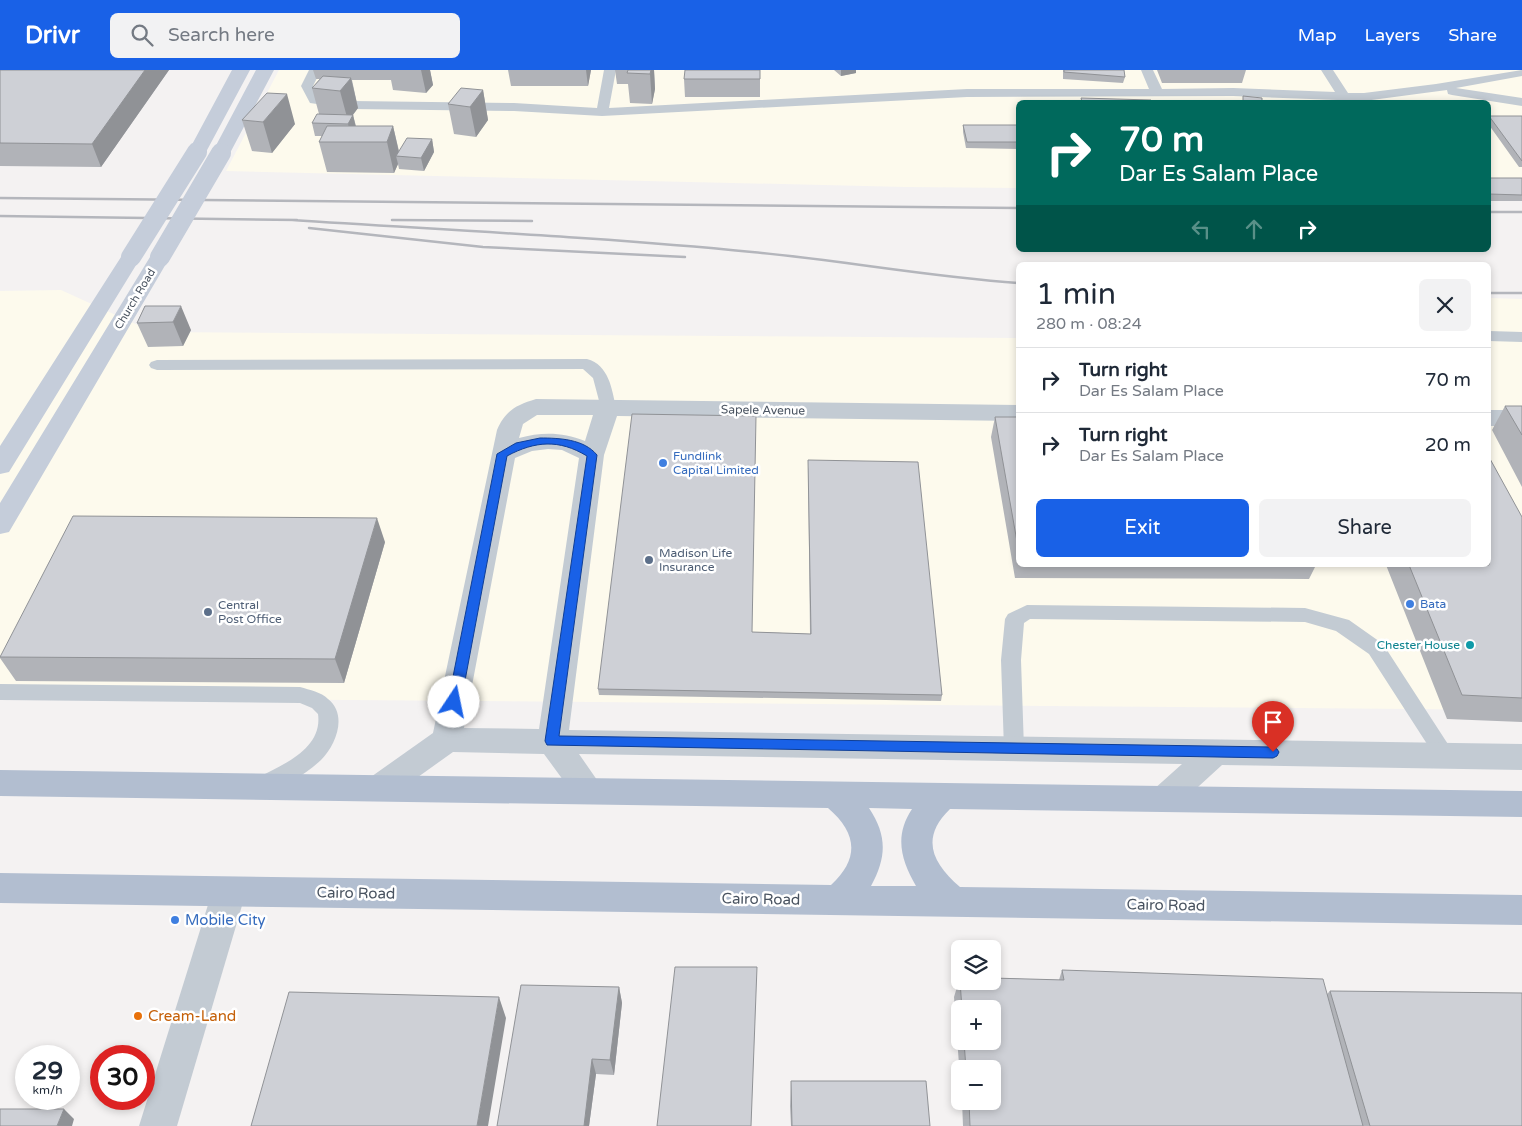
<!DOCTYPE html>
<html lang="en">
<head>
<meta charset="utf-8">
<style>
	:root { --surface:#fff; --page:#f2f2f3; --text:#1f2937; --muted:#747a83; --line:#e0e1e3; --accent:#1961e7 }
	body { margin:0; font-family:"Varela Round",sans-serif; background:var(--page); color:var(--text); height:100vh; display:flex; flex-direction:column; font-size:19px; white-space:nowrap }
	* { box-sizing:border-box; margin:0 }
	p { font-size:16px; color:var(--muted) }
	.icon { flex:none; width:28px; height:28px; fill:none; stroke:currentColor; stroke-width:2; stroke-linecap:round; stroke-linejoin:round }
	.map { position:relative; flex:1; overflow:hidden }
	.drawer { position:absolute; left:1016px; top:192px; width:475px; height:305px; display:flex; flex-direction:column; background:var(--surface); border-radius:8px; box-shadow:0 2px 8px #0003 }
	.drawer>* { flex:none }
	.guide { position:absolute; left:1016px; top:30px; width:475px; height:152px; border-radius:8px; box-shadow:0 2px 8px #0003; background:#00695c; color:#fff; overflow:hidden }
	.fabs { position:absolute; left:951px; top:870px; display:grid; gap:10px }
	.fabs a { display:grid; place-items:center; width:50px; height:50px; border-radius:8px; background:var(--surface); box-shadow:0 2px 8px #0003; font-size:25px }
	.speed { position:absolute; left:15px; top:975px; display:flex; gap:10px; font-size:25px; font-weight:700; text-align:center }
	.speed>* { display:grid; place-content:center; width:65px; height:65px; border-radius:50%; background:var(--surface); box-shadow:0 2px 8px #0003; line-height:1 }
	.speed small { font-size:12px; font-weight:400 }
	.speed .limit { border:8px solid #d22; background:#fff; color:#111 }
	.pin { position:absolute; display:grid; place-items:center; width:42px; height:42px; color:#fff; margin:-51px -21px; border-radius:50% 50% 50% 0; rotate:-45deg; box-shadow:0 0 5px #0007 }
	.pin .icon { rotate:45deg }
	.me { position:absolute; width:55px; margin:-28px; rotate:11deg; stroke-linejoin:round; filter:drop-shadow(0 0 4px #0008) }
	.turn { display:flex; align-items:center; gap:18px; height:105px; padding:0 20px; font-size:22px }
	.turn .icon { width:65px; height:65px; stroke-width:2.5 }
	.turn b { display:block; font-size:35px; line-height:42px }
	.lanes { display:flex; align-items:center; height:48px; padding:0 20px; background:#0003; justify-content:center; gap:25px; direction:ltr }
	.lanes .off { opacity:.35 }
	.round { display:grid; place-items:center; flex:none; width:52px; height:52px; border-radius:8px; background:var(--page) }
	.head { display:flex; align-items:center; justify-content:space-between; height:85px; padding:0 20px }
	h1 { font-size:30px; font-weight:600; line-height:38px }
	.primary-button { display:flex; gap:10px; margin-top:auto; padding:10px 20px }
	.primary-button a { flex:1; height:58px; border-radius:8px; background:var(--accent); color:#fff; font-size:20px; font-weight:600; line-height:58px; text-align:center }
	.primary-button a+a { background:var(--page); color:var(--text) }
	ul { padding:0; list-style:none }
	li { display:flex; align-items:center; gap:15px; height:65px; padding:0 20px; border-top:1px solid var(--line) }
	li div { flex:1 }
	li b { display:block; font-size:19px }
	li em { font-style:normal }
	header { display:flex; align-items:center; gap:30px; box-sizing:border-box; height:70px; padding:0 25px; background:var(--accent); color:#fff }
	header strong { font-size:24px }
	nav { display:flex; gap:28px; margin-inline-start:auto; font-size:18px }
	.search { width:350px; height:45px; background:var(--page); display:flex; align-items:center; gap:12px; box-sizing:border-box; padding:0 18px; border-radius:8px; color:var(--muted); font-size:19px }
	.map>svg:first-child { display:block }
	.commercial { fill:#fdfaed }
	.lines { fill:none; stroke-linecap:round; stroke-linejoin:round }
	.service { fill:#c3cbd3; fill-rule:evenodd }
	.minor { fill:#c3cbd3; fill-rule:evenodd }
	.tertiary { fill:#c3cbd3; fill-rule:evenodd }
	.secondary { fill:#c5cdda; fill-rule:evenodd }
	.primary { fill:#b2bed0; fill-rule:evenodd }
	.rail { stroke:#b4b6bc; stroke-width:2.5 }
	.secondary-bridge { stroke:#c5cdda; stroke-width:20 }
	.wall { fill:#b1b3b8; fill-rule:evenodd }
	.shaded-wall { fill:#909296 }
	.building { fill:#ced0d6; stroke:#909296 }
	.route { fill:#1961e7; stroke:#103f96 }
	.shop-dot { fill:#3f7fe0; stroke:#fff; stroke-width:2 }
	.service-dot { fill:#5c6f8a; stroke:#fff; stroke-width:2 }
	.culture-dot { fill:#0f9aa8; stroke:#fff; stroke-width:2 }
	.food-dot { fill:#e8710a; stroke:#fff; stroke-width:2 }
	.labels { text-anchor:middle; dominant-baseline:central; stroke-width:5; stroke-linejoin:round; paint-order:stroke }
	.far-street-label { font-size:11px; fill:#495360; stroke:#fff }
	.street-label { font-size:12px; fill:#495360; stroke:#fff }
	.shop-label { font-size:12px; fill:#366cbe; stroke:#fff; text-anchor:start }
	.service-label { font-size:12px; fill:#4e5e75; stroke:#fff; text-anchor:start }
	.culture-label { font-size:12px; fill:#0d838f; stroke:#fff; text-anchor:end }
	.near-street-label { font-size:15px; fill:#495360; stroke:#fff }
	.near-shop-label { font-size:15px; fill:#366cbe; stroke:#fff; text-anchor:start }
	.near-food-label { font-size:15px; fill:#c56008; stroke:#fff; text-anchor:start }
</style>
</head>
<body>
<header>
<strong>Drivr</strong>
<div class="search"><svg class="icon" aria-label="search" viewBox="0 0 24 24"><circle cx="10" cy="10" r="6"/><path d="M15 15l6 6"/></svg>Search here</div>
<nav><a>Map</a><a>Layers</a><a>Share</a></nav>
</header>
<div class="map">
<svg width="1522" height="1056" viewBox="0 0 1522 1056">
	<rect width="100%" height="100%" fill="#f4f2f2"/>
	<path class="commercial" d="M279,0H1522V122H1489V32H1019V118L906,117L226,101Z
		M61,220L153,262L1019,268V495H1489V228L1522,229V640L0,627V221Z"/>
	<g class="lines">
		<path class="service" d="M309,0H321L313,16L319,27L352,31L514,33L597,38L604,0H616L609,38L967,19H1149L1141,0H1153L1162,19L1233,18L1335,22L1321,0H1333L1348,23H1364L1436,14L1522,0V6L1456,18L1522,28V36L1452,25L1448,24L1447,20L1364,31L1233,26L967,27L602,46L514,41L352,39L310,33L301,16Z
			M1489,261L1522,262V272L1489,271Z
			M587,289C609,295 612,319 616,338L614,342L608,343L602,342L593,308L583,299L157,300L151,298L149,295L151,292L157,290Z
			M1027,535L1305,538L1349,550L1383,574L1455,685L1452,691L1445,694L1438,691L1369,584L1336,561L1305,552L1030,549L1024,553L1021,590L1024,679L1021,685L1014,688L1007,685L1004,679L1001,590L1005,549L1008,544Z
			M0,614L300,617C310,620 321,622 328,629C348,645 336,675 321,690C305,705 282,718 261,725L253,722L250,716L253,710C280,696 323,680 318,644L312,638L300,633L0,630Z"/>
		<path class="minor" d="M536,329L1019,335V351L617,346L604,385L569,660L1522,674V700L1222,695L1175,738L1164,742L1153,738L1148,729L1153,720L1182,694L579,684L604,720L599,729L588,733L577,729L544,684L453,682L390,727L379,731L368,727L363,718L368,709L433,663L497,360C505,341 516,335 536,329ZM537,345H593L585,371C562,362 542,362 519,368L523,354ZM548,379L562,380L579,388L539,659L464,658L515,388L532,381Z
			M1489,340H1522V356H1489Z"/>
		<path class="tertiary" d="M229,807L241,811L246,822L177,1056H139L212,822L217,811Z"/>
		<path class="secondary" d="M232,0H250L206,82L204,86L197,88L190,86L188,82Z
			M256,0H274L230,83L228,87L221,89L214,87L212,83Z
			M131,181L138,183L141,187L9,402L0,404V376L121,187L124,183Z
			M160,181L167,183L170,187L9,462L0,464V433L150,187L153,183Z"/>
		<path class="primary" d="M0,700L1522,721V747L950,739C920,768 932,793 960,817L1522,825V855L0,833V803L831,815C860,788 857,763 828,738L0,726ZM869,738L912,739C894,766 901,790 916,816H871C887,787 887,765 869,738Z"/>
		<path class="rail" d="M0,128L1019,138
			M1489,142H1522
			M0,146L297,150
			M292,150C445,160 599,167 752,182C841,190 930,207 1019,213
			M392,150L532,151
			M309,158L483,177L685,187
			M1489,223H1522"/>
		<path class="secondary-bridge" d="M131,187L197,82
			M160,187L221,83"/>
	</g>
	<path class="wall" d="M0,0H169L101,97L0,96Z
		M313,0H430L433,15L426,23L393,20L391,10H352L358,38L353,45L356,56H393L399,81L432,69L434,82L424,101L399,99L398,94L394,103L327,102L319,72L322,66H315L312,53L319,44L312,18L320,9H316Z
		M508,0H591L588,16H511Z
		M615,0H654L655,19L652,34L630,33L628,14H617Z
		M760,0V27H685L684,9Z
		M834,0H856V3L841,6Z
		M1063,0H1124L1125,7L1123,13L1063,9Z
		M1157,0H1246L1242,13H1162Z
		M483,20L488,50L476,67L454,64L448,34Z
		M1489,46H1522V97H1519L1489,55Z
		M242,50L295,54L272,83L252,81Z
		M963,55H1019V79L966,78L963,62Z
		M1489,108H1522V131H1489Z
		M145,236L191,260L183,276L148,277L137,253Z
		M1505,336H1522V417L1492,360Z
		M995,347H1019V495H1316L1309,509L1015,508L991,367Z
		M808,397L942,625L941,631L599,625L598,619L752,562L810,564Z
		M1522,447V652L1447,649L1386,495H1489Z
		M385,472L344,613L16,611L0,588V586Z
		M1062,900L1327,924L1330,921L1522,1056H963L962,1031H992V999H960V1008L954,927L960,907L1059,910ZM960,939H992V971H960Z
		M619,917L622,933L614,1005L596,1004L589,1056H497Z
		M791,1011L930,1056H791L790,1036Z"/>
	<path class="shaded-wall" d="M145,0H169L101,97L92,74Z
		M421,0H430L433,15L426,23Z
		M586,0H591L588,16Z
		M651,0H654L655,19L652,34L650,4Z
		M841,0H856V3L841,6Z
		M351,8L358,38L348,51L340,21Z
		M483,20L488,50L476,67L470,37Z
		M287,24L295,54L272,83L263,52Z
		M353,45L356,58L351,67L348,54Z
		M393,56L400,87L396,86L398,94L394,103L387,72Z
		M432,69L434,82L424,101L421,88Z
		M181,236L191,260L183,276L173,252Z
		M377,448L385,472L344,613L335,589Z
		M619,917L622,933L614,1005L610,990Z
		M499,927L506,948L488,1056H477Z
		M592,989L596,1004L589,1056H584Z
		M64,1039L74,1049L72,1056H57Z"/>
	<path class="building" d="M0,0H145L92,74L0,73Z
		M628,0H651L650,4L627,3Z
		M685,0H760V9H684Z
		M1064,0H1124L1125,7L1064,2Z
		M323,6L351,8L340,21L312,18Z
		M461,18L483,20L470,37L448,34Z
		M267,23L287,24L263,52L242,50Z
		M1243,26L1262,28V32H1243Z
		M1081,28L1151,30L1152,32H1082Z
		M317,44L353,45L348,54L312,53Z
		M1489,46H1522V91Z
		M963,55H1019V72H967Z
		M327,56H393L387,72H319Z
		M407,68L432,69L421,88L396,86Z
		M1489,108H1522V125L1489,124Z
		M145,236H181L173,252L137,253Z
		M1505,336H1522V365Z
		M632,344L756,346L752,562L811,564L808,390L918,392L942,625L598,619Z
		M995,347H1019V483Z
		M1489,387L1522,447V628L1462,625L1409,495H1489Z
		M73,446L377,448L335,589L0,587Z
		M675,897H757L751,1056H657Z
		M1062,900L1323,909L1363,1056H970L969,1031H992V999H966L964,971H992V939H962L960,911H992V908L1064,910Z
		M521,915L619,917L610,990L592,989L584,1056H497Z
		M1330,921L1522,923V1056H1370Z
		M289,922L499,927L477,1056H251Z
		M791,1011H926L930,1056H792Z
		M0,1039H64L57,1056H0Z"/>
	<path class="route" d="M540,368C559,368 584,369 597,385L559,666L1273,677L1277,679L1279,682L1277,686L1273,688L547,675L545,671L587,386C559,369 535,371 507,386L461,632L459,635H450L448,632L497,384L516,373Z"/>
	<g class="shop-dot">
		<circle cx="663" cy="393" r="5"/>
		<circle cx="1410" cy="534" r="5"/>
		<circle cx="175" cy="850" r="5"/>
	</g>
	<g class="service-dot">
		<circle cx="649" cy="490" r="5"/>
		<circle cx="208" cy="542" r="5"/>
	</g>
	<circle class="culture-dot" cx="1470" cy="575" r="5"/>
	<circle class="food-dot" cx="138" cy="946" r="5"/>
	<g class="labels">
		<g class="far-street-label">
			<text transform="translate(135 229) rotate(-59)">Church Road</text>
		</g>
		<g class="street-label">
			<text transform="translate(763 340) rotate(1)">Sapele Avenue</text>
		</g>
		<g class="shop-label">
			<text x="673" y="386">Fundlink<tspan x="673" dy="14">Capital Limited</tspan></text>
			<text x="1420" y="534">Bata</text>
		</g>
		<g class="service-label">
			<text x="659" y="483">Madison Life<tspan x="659" dy="14">Insurance</tspan></text>
			<text x="218" y="535">Central<tspan x="218" dy="14">Post Office</tspan></text>
		</g>
		<g class="culture-label">
			<text x="1460" y="575">Chester House</text>
		</g>
		<g class="near-street-label">
			<text transform="translate(356 823) rotate(1)">Cairo Road</text>
			<text transform="translate(761 829) rotate(1)">Cairo Road</text>
			<text transform="translate(1166 835) rotate(1)">Cairo Road</text>
		</g>
		<g class="near-shop-label">
			<text x="185" y="850">Mobile City</text>
		</g>
		<g class="near-food-label">
			<text x="148" y="946">Cream-Land</text>
		</g>
	</g>
</svg>
<div class="fabs">
<a><svg class="icon" aria-label="layers" viewBox="0 0 24 24"><path d="M12 4l9 5-9 5-9-5zM3 14l9 5 9-5"/></svg></a>
<a>+</a>
<a>−</a>
</div>
<div class="speed"><div>29<small>km/h</small></div><div class="limit">30</div></div>
<div class="pin" style="left:1273px;top:682px;background:#d93025"><svg class="icon" aria-label="arrive" viewBox="0 0 24 24"><path d="M6 21V4h12l-3 4 3 4H6"/></svg></div>
<svg class="me" style="left:454px;top:632px" viewBox="-20 -20 40 40"><circle r="19" fill="#fff"/><path d="M0-13L10 11 0 6-10 11z" fill="#1961e7"/></svg>
<div class="guide">
<div class="turn"><svg class="icon" aria-label="right" viewBox="0 0 24 24"><path d="M7 20v-9h11M14 6l5 5-5 5"/></svg><div><b>70 m</b>Dar Es Salam Place</div></div>
<div class="lanes"><svg class="icon off" aria-label="left" viewBox="0 0 24 24"><path d="M17 20v-9H6M10 6l-5 5 5 5"/></svg><svg class="icon off" aria-label="ahead" viewBox="0 0 24 24"><path d="M12 20V5M6 11l6-6 6 6"/></svg><svg class="icon" aria-label="right" viewBox="0 0 24 24"><path d="M7 20v-9h11M14 6l5 5-5 5"/></svg></div>
</div>
<section class="drawer">
<div class="head"><div><h1>1 min</h1><p>280 m · 08:24</p></div><a class="round"><svg class="icon" aria-label="close" viewBox="0 0 24 24"><path d="M6 6l12 12M18 6L6 18"/></svg></a></div>
<ul>
<li><svg class="icon" aria-label="right" viewBox="0 0 24 24"><path d="M7 20v-9h11M14 6l5 5-5 5"/></svg><div><b>Turn right</b><p>Dar Es Salam Place</p></div><em>70 m</em></li>
<li><svg class="icon" aria-label="right" viewBox="0 0 24 24"><path d="M7 20v-9h11M14 6l5 5-5 5"/></svg><div><b>Turn right</b><p>Dar Es Salam Place</p></div><em>20 m</em></li>
</ul>
<div class="primary-button"><a>Exit</a><a>Share</a></div>
</section>
</div>
</body>
</html>
